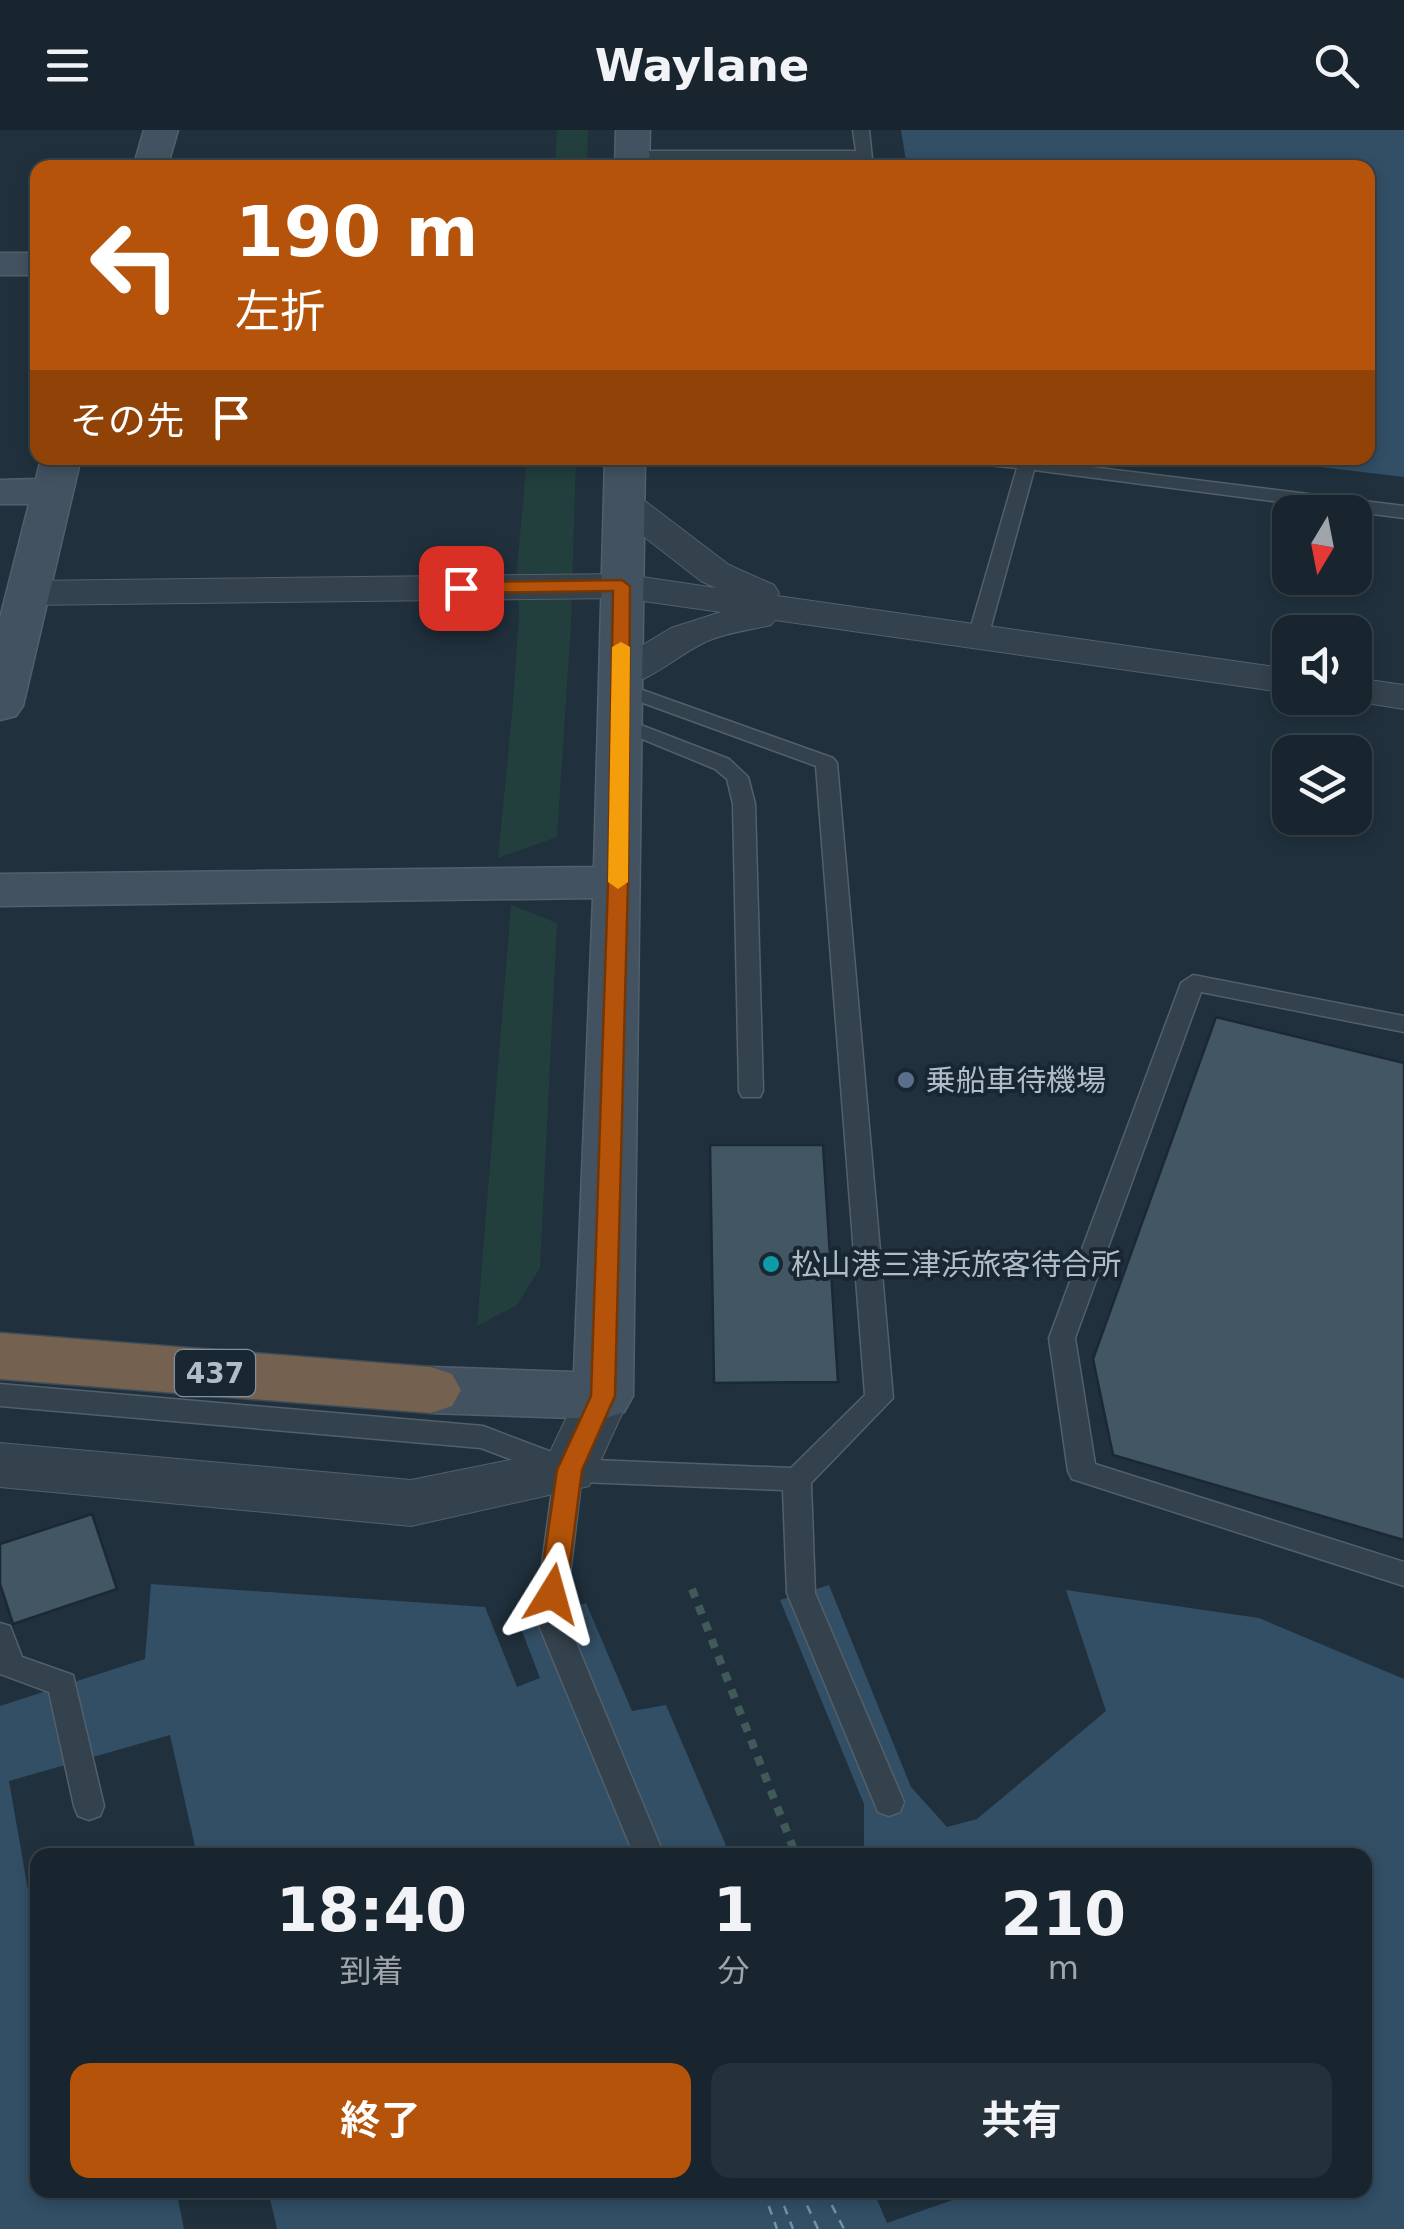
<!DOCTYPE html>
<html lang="ja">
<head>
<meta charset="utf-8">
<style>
	:root { --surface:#18252e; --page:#25313a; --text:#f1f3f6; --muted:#9fa5aa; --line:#36424a; --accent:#b45309 }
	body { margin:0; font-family:"DejaVu Sans","Noto Sans JP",sans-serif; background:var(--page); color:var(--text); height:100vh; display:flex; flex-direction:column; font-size:38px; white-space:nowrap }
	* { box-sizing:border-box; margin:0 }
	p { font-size:32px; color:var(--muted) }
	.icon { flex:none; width:55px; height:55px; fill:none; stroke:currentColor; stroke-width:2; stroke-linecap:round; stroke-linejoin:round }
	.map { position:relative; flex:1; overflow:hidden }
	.drawer { position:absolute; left:30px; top:1718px; width:1342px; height:350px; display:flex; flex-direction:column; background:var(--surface); border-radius:20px; box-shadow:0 5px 15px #0003,0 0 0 2px var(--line) }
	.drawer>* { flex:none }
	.hud { position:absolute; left:30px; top:30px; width:1345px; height:305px; border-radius:20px; box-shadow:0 5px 15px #0003,0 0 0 2px var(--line); background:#b45309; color:#fff; overflow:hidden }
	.needle { width:65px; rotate:190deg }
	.buttons { position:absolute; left:1272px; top:365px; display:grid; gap:20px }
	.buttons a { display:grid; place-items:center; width:100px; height:100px; border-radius:20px; background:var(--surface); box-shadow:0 5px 15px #0003,0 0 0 2px var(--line); font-size:50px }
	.pin { position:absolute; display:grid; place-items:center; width:85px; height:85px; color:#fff; margin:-42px; border-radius:20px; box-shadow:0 5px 15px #0006 }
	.me { position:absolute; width:110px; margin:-55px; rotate:8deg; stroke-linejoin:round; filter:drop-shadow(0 0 8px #0008) }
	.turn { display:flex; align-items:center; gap:35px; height:210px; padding:0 40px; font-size:45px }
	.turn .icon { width:130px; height:130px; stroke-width:2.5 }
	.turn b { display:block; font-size:70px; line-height:85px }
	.then { display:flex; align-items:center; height:95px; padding:0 40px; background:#0003; gap:20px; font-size:38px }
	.eta { display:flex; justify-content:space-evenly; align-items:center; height:170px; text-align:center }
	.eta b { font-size:60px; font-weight:700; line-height:70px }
	.button { display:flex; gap:20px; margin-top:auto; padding:20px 40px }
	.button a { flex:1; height:115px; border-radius:20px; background:var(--accent); color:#fff; font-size:40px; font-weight:700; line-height:115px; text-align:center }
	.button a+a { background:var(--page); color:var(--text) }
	header { display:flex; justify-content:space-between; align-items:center; height:130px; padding:0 40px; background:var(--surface); font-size:45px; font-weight:700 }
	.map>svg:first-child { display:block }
	.green { fill:#223e3d }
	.water { fill:#324f66 }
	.pier { fill:#20313d }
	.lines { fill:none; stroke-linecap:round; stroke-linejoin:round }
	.ferry { stroke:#6d93af; stroke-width:2.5; stroke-dasharray:9 8; stroke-linecap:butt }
	.building { fill:#435664; stroke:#1b2934; stroke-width:2.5 }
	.lane-casing { stroke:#52606b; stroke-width:3 }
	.street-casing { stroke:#52606b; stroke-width:2 }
	.secondary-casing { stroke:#52606b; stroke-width:3 }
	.highway-casing { stroke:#3f4d58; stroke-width:3 }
	.path { stroke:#405a59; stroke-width:8; stroke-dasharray:9 9; stroke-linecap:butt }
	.lane { fill:#34424d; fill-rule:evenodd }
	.street { fill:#34424d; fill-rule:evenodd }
	.secondary { fill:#425260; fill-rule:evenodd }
	.highway { fill:#746150; fill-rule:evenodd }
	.route { fill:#b45309; stroke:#753606; stroke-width:2.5 }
	.slow { fill:#f59e0b }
	.service-dot { fill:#5c6f8a; stroke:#192732; stroke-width:4 }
	.culture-dot { fill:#0f9aa8; stroke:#192732; stroke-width:4 }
	.labels { text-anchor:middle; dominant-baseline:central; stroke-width:8; stroke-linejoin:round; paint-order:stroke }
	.shield { fill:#192732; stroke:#82909c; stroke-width:2.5 }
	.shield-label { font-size:28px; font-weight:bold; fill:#afbdc9 }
	.poi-label { font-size:30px; fill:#afbdc9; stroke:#192732; text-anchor:start }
</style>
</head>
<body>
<header><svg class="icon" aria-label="menu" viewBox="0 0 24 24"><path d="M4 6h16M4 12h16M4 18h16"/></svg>Waylane<svg class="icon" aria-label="search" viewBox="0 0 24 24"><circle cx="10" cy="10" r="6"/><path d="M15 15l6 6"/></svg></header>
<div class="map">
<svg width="1404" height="2099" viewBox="0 0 1404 2099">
	<rect width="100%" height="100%" fill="#20313d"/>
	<path class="green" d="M557,0H588L587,37H555Z
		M527,328H576L571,495L557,707L498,728L512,584L519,487L517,439Z
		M511,775L557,793L540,1138L517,1175L477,1196Z"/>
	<path class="water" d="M901,0H1404V347L1244,328H1368V38L907,37Z
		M151,1454L485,1477L517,1557L540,1548L520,1496L586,1473L632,1581L666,1575L730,1725H38V2060H873L887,2093L981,2060H1365V1725H856L864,1721V1674L780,1470L829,1455L911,1657L947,1697L977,1689L1106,1581L1066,1460L1259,1488L1404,1549V2099H0V1576L145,1529Z"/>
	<path class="pier" d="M170,1605L197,1725H38L37,1812L9,1651Z
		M176,2060H268L277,2099H184Z"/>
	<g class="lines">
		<path class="ferry" d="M763,2060L777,2099
			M778,2060L793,2099
			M800,2060L818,2099
			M824,2060L844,2099"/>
	</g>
	<path class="building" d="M1216,887L1404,933V1410L1113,1325L1093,1229Z
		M710,1015H823L838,1252L714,1253Z
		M92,1384L117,1459L13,1494L0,1454V1414Z"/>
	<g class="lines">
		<g class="lane-casing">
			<path id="lane" d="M853,0H869L873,38H857V31H633L625,26L633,21H856Z
				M958,328L1027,329L1404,376V388L1034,340L988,507L978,513L968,507L1017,338L967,333Z
				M620,552L833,628L837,633L893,1268L811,1353L815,1463L904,1672L900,1682L889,1686L878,1682L874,1672L787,1463L783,1360L581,1352L565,1486L664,1725H634L535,1486L554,1346L481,1318L0,1276V1254L483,1296L570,1329L791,1338L865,1265L816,636L613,562L610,558Z
				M620,587L729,629L748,647L755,674L763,961L760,967H742L739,961L733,674L727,649L715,639L613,597L610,593Z
				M1193,845L1404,886V902L1201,862L1075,1208L1095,1334L1404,1432V1456L1072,1349L1068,1341L1049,1208L1181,853Z
				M0,1493L10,1496L22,1527L73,1545L104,1676L100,1686L89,1690L78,1686L74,1676L49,1562L0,1544Z"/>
		</g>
		<g class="street-casing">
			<path id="street" d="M624,362L637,365L729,435L774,455L779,463L777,466L1290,539V563L775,490L771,495C750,500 730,502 710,510C677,523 641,563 606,555L600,546L606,537L671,498L721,482L622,468L26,475L12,471L7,463L12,455L26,451L622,444L716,458L701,451L611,381L605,373L611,365Z
				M1355,548L1404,555V579L1341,569L1355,568Z
				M603,1245L622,1251L630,1266L589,1356L411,1396L0,1357V1313L411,1350L550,1322L584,1251Z"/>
		</g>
		<g class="secondary-casing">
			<path id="secondary" d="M144,0H178L167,38H133Z
				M616,0H650L649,38H615Z
				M0,123H38V145H0Z
				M41,328H81L23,576L16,586L0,590V488L29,374H0V350L36,349Z
				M605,328H645L633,1266L624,1282L603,1289L431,1283L410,1276L401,1260L410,1244L431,1237L574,1242L593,768L0,776V744L594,737Z"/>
		</g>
		<g class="highway-casing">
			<path id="highway" d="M0,1203L431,1237L452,1244L461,1260L452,1276L431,1283L0,1249Z"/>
		</g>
		<path class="path" d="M692,1459L796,1725"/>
		<use href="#lane" class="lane"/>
		<use href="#street" class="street"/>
		<use href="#secondary" class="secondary"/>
		<use href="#highway" class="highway"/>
	</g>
	<path class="route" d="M622,450L630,456L628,752L615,1266L582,1340L566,1464L562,1471L552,1474L543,1471L539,1464L557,1340L591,1266L608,752L613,461L461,463L452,458L461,452Z"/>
	<path class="slow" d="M621,512L630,517L628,752L618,759L608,752L612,517Z"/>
	<circle class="service-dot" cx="906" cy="950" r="10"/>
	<circle class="culture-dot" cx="771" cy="1134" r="10"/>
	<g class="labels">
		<rect class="shield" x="175" y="1220" width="80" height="46" rx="8"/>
		<g class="shield-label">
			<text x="215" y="1243">437</text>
		</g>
		<g class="poi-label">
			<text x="926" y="950">乗船車待機場</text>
			<text x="791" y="1134">松山港三津浜旅客待合所</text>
		</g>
	</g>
</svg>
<div class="buttons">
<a><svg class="needle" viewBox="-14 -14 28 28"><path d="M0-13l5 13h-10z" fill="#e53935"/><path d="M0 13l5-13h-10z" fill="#9fa5aa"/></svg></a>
<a><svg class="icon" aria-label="sound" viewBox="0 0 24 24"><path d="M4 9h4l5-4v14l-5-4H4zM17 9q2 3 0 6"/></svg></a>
<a><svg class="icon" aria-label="layers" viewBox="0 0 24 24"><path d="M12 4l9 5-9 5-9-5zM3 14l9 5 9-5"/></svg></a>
</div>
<div class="pin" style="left:461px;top:458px;background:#d93025"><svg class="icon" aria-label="arrive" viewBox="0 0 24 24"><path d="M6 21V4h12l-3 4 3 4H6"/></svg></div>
<svg class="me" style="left:552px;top:1464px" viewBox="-20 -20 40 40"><path d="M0-17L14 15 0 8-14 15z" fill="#b45309" stroke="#fff" stroke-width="4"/></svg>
<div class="hud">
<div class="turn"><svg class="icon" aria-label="left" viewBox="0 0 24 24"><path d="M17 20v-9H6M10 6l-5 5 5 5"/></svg><div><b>190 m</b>左折</div></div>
<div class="then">その先<svg class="icon" aria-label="arrive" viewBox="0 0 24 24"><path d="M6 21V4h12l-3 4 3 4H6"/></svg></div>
</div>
<section class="drawer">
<div class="eta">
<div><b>18:40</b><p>到着</p></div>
<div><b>1</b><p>分</p></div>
<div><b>210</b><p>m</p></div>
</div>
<div class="button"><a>終了</a><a>共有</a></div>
</section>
</div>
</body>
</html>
